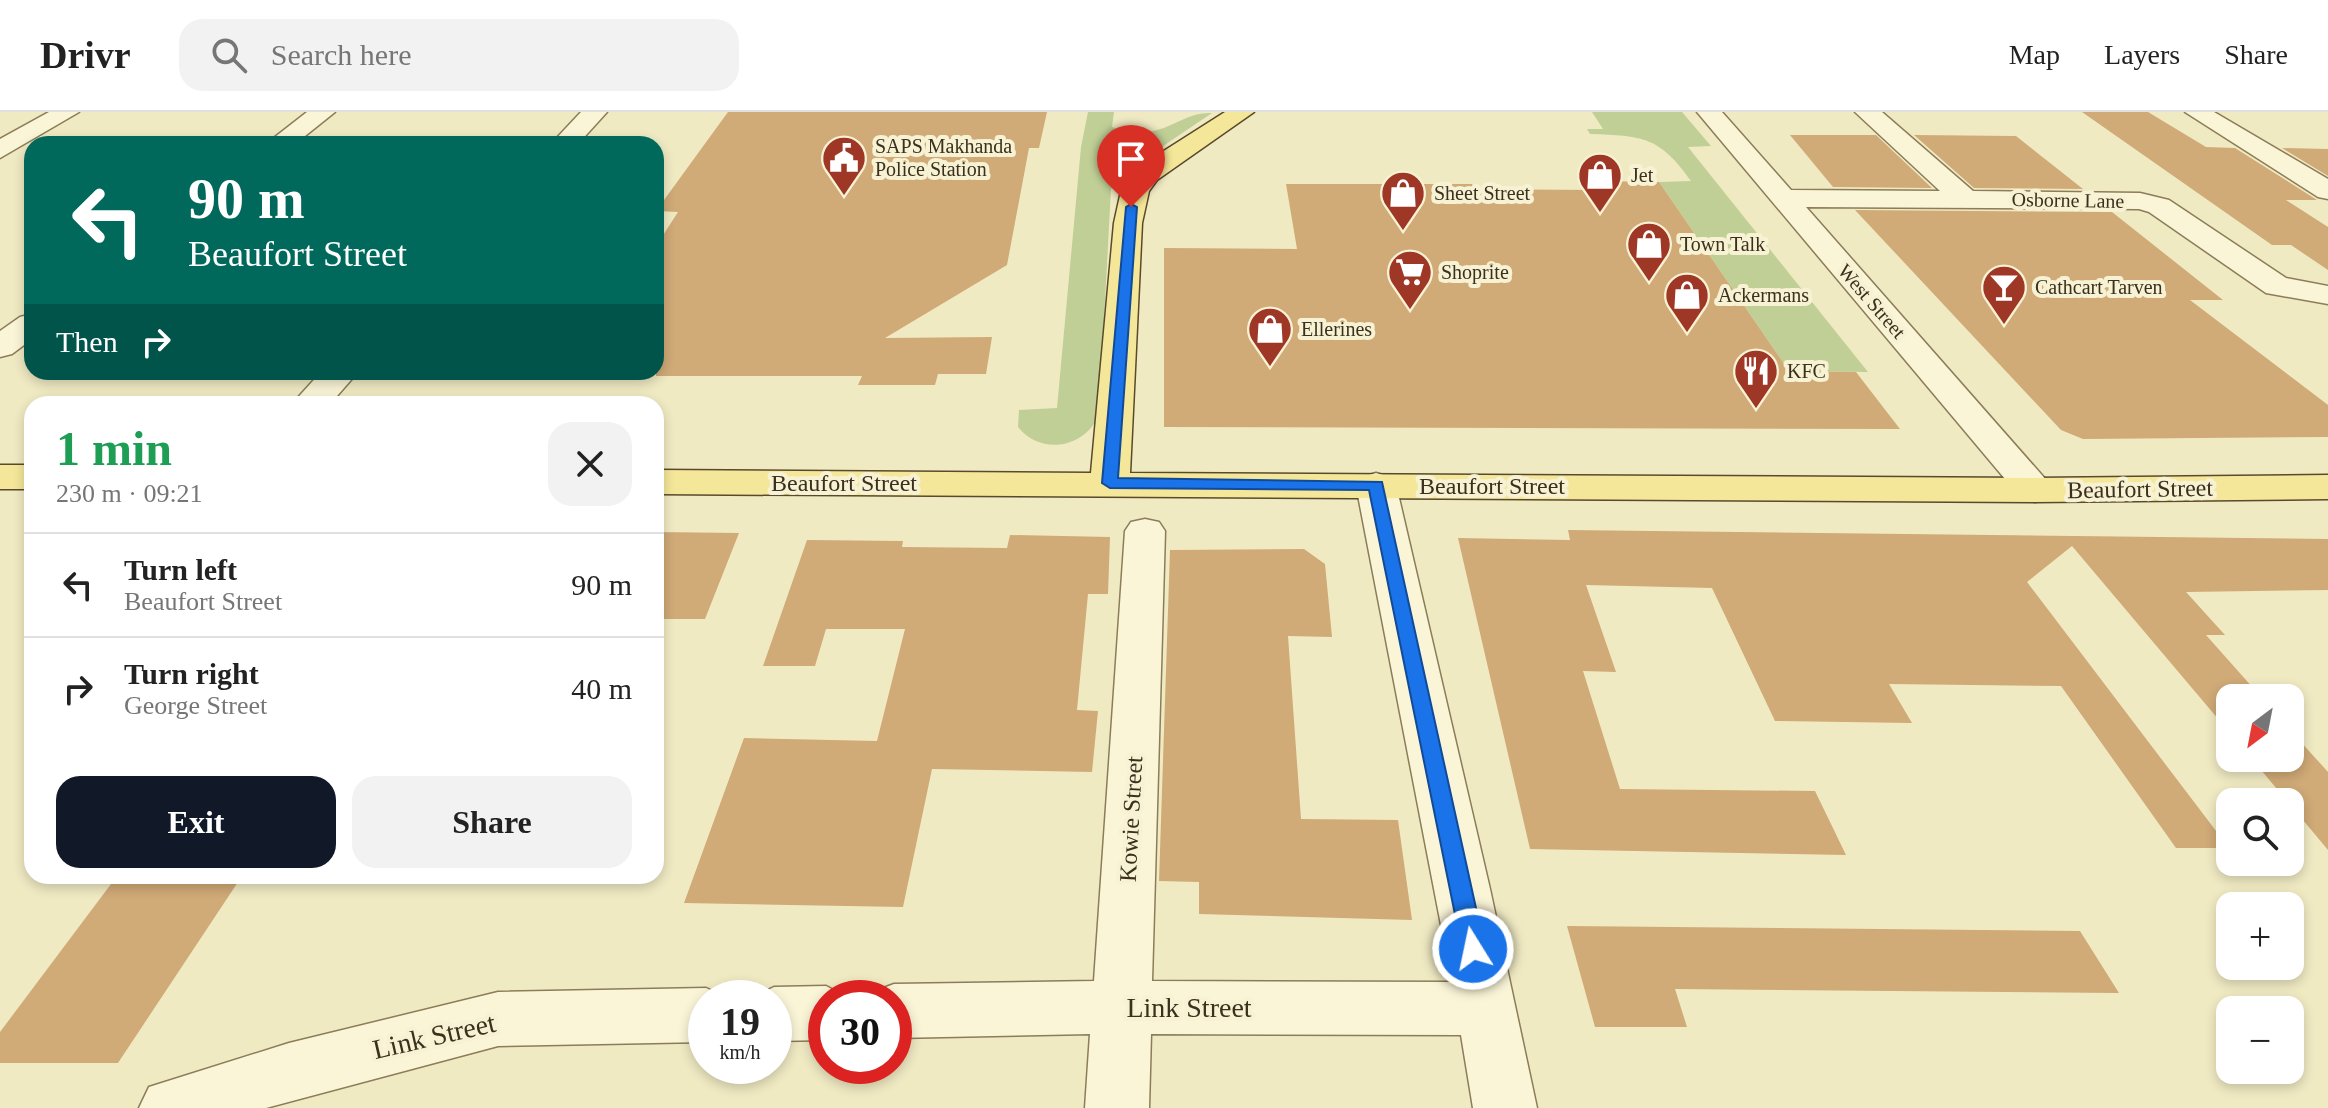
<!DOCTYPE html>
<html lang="en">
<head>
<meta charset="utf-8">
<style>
	:root { --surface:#fff; --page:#f2f2f2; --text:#222; --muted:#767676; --line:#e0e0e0; --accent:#111827 }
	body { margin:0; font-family:"Times New Roman",serif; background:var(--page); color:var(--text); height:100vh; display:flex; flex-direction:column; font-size:30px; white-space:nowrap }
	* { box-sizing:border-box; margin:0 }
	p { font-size:26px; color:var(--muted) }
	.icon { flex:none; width:44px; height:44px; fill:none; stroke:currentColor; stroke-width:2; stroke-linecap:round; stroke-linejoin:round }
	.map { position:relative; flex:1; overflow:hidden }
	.details { position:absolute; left:24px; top:284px; width:640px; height:488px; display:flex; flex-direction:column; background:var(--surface); border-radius:24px; box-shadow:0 4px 12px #0003 }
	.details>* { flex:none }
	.top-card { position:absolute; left:24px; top:24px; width:640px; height:244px; border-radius:24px; box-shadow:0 4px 12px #0003; background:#00695c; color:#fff; overflow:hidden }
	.needle { width:52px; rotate:212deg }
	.controls { position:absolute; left:2216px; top:572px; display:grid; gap:16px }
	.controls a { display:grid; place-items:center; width:88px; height:88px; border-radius:16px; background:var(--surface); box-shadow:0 4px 12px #0003; font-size:40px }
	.speed { position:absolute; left:688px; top:868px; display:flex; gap:16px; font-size:40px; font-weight:700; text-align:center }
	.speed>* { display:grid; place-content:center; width:104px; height:104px; border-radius:50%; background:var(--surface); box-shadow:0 4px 12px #0003; line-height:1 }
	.speed small { font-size:20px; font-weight:400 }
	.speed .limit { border:12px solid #d22; background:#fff; color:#111 }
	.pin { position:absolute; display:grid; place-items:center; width:68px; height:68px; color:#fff; margin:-82px -34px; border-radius:50% 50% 50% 0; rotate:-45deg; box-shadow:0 0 8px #0007 }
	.pin .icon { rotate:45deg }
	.me { position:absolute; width:88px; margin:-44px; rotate:350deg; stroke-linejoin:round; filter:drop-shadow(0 0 6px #0008) }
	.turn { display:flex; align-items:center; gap:28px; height:168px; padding:0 32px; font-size:36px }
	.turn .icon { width:104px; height:104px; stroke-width:2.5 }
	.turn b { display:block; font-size:56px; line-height:68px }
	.then { display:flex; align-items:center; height:76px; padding:0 32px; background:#0003; gap:16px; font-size:30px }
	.round { display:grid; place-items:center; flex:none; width:84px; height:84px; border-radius:24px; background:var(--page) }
	.summary { display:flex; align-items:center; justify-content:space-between; height:136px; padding:0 32px }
	h1 { font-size:48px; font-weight:800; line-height:60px; color:#1e9e55 }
	.primary-button { display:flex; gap:16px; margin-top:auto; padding:16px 32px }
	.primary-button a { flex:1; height:92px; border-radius:24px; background:var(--accent); color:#fff; font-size:32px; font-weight:800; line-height:92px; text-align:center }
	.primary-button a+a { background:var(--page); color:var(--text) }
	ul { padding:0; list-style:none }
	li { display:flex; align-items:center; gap:24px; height:104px; padding:0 32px; border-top:2px solid var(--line) }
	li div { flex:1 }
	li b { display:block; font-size:30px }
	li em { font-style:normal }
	header { display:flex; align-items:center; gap:48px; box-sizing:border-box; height:112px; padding:0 40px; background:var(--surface); border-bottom:2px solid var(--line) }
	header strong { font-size:38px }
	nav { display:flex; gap:44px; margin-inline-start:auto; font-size:28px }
	.search { width:560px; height:72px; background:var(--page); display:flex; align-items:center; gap:20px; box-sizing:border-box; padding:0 28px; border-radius:24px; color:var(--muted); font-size:30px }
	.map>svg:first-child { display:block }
	.green { fill:#c0cf96 }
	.building { fill:#d0aa77 }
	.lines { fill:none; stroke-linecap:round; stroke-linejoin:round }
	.minor-casing { stroke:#8c7c59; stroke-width:3 }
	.major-casing { stroke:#59492d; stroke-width:3 }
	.minor { fill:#faf5d7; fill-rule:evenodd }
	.major { fill:#f5e799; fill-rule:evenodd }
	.route { fill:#1a73e8; stroke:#114b97; stroke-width:2 }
	.labels { text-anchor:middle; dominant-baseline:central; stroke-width:8; stroke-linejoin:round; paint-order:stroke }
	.far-poi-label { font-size:20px; fill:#3b301e; stroke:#f7f2d3; text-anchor:start }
	.far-street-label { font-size:20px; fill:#3b301e; stroke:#f7f2d3 }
	.street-label { font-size:24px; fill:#3b301e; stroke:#f7f2d3 }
	.near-street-label { font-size:28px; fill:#3b301e; stroke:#f7f2d3 }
</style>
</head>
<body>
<header>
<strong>Drivr</strong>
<div class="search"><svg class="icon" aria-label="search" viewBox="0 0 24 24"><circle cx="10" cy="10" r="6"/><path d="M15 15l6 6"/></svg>Search here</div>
<nav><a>Map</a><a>Layers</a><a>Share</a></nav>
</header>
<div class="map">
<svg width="2328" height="996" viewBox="0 0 2328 996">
	<rect width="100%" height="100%" fill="#f0eac3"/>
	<path class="green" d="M1088,0H1114L1112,15C1164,33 1175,0 1212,1L1135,53L1111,77L1099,302C1086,336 1041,344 1018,315L1019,298L1057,296L1081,35Z
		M1592,0H1682L1711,34L1688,35L1868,260L1789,259L1659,70L1691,69C1659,24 1643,24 1590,22L1587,17H1603Z"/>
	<path class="building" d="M728,0H1047L1039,36H1029L1007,153L885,226L992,225L986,262H938L935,273H858L862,264H656V134L678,100L656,99Z
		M2082,0H2148L2206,35L2235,36L2317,88H2286L2328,115V158L2291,133H2272Z
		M1790,23H1876L1932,76L1833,75Z
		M1914,23L2016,24L2083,77L1974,76Z
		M2282,36L2328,37V64Z
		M1595,69L1659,70L1789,259L1856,260L1900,317L1164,315V136L1297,137L1286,72H1472L1474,77L1600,78Z
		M1855,98L2112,100L2223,188H2190L2328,293V325L2083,327L2061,318Z
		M1568,418L2328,427V478L2186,480L2225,523H2206L2262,586H2230V621L2072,434L2027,470L2229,736H2176L2061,574L1889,572L1912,611L1775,609L1712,476L1586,473L1616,560L1583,559L1620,677L1815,679L1846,743L1530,737L1458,426L1570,428Z
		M656,420L739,421L705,507H656Z
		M1010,423L1110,425L1108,482H1088L1077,598L1098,599L1092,660L932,657L903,795L684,791L744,626L877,629L905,517H826L815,554H763L807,428L903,429L902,435L1007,436Z
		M1304,437L1325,452L1332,525L1288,524L1301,707L1398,708L1412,808L1199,802V770L1159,769L1170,438Z
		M2290,618L2328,660V738L2251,646H2290Z
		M117,764H242L118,951H0V920Z
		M1567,814L2080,819L2119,881L1675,877L1687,915H1595Z"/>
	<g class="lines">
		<g class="minor-casing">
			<path id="minor" d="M49,0H79L0,46V27Z
				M307,0H335L295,32H266Z
				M581,0H607L578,32H551Z
				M1697,0H1722L1791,78L1940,79L1855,0H1882L1973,79L2140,81L2169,88L2286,166L2328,174V192L2266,181L2149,100L2139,97L1806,95L2055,378L2049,386L2035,390L2021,386Z
				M2185,0H2214L2328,67V87L2318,85Z
				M32,202V227L12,242L0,245V219L20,205Z
				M321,260H358L330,292H292Z
				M1376,361L1390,365L1396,373L1490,777L1537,996H1473L1461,923L1151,922L1149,996H1085L1090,922L894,926V886H870L873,880L894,872L1094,869L1125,419L1131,410L1145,407L1159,410L1165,419L1152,869L1452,870L1356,373L1362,365Z
				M826,874L849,886H826V928L774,929V886H752L774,875Z
				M706,876L728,886H706V930L498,934L266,996H139L149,975L289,931L498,880Z"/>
		</g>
		<g class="major-casing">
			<path id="major" d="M1225,0H1254L1157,68L1149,79L1142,111L1130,361L2035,366L2328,363V387L2035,390L656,382V358L1091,361L1114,111L1121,79L1137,56Z
				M0,353H32V377H0Z"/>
		</g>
		<use href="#minor" class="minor"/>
		<use href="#major" class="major"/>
	</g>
	<path class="route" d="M1131,92L1137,95L1118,366L1382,370L1485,837L1482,844L1473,847L1465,844L1462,837L1369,378L1110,376L1102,371L1126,95Z"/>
	<defs>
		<g id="civic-pin" transform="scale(2.3)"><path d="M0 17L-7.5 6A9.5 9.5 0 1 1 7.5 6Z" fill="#9e3726" stroke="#f7f2d3"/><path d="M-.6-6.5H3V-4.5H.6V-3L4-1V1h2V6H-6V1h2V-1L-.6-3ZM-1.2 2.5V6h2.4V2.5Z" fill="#fff"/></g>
		<g id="shop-pin" transform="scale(2.3)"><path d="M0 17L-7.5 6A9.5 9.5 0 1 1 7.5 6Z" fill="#9e3726" stroke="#f7f2d3"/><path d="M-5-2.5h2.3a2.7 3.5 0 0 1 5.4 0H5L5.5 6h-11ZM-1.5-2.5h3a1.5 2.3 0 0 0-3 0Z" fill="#fff"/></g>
		<g id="supermarket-pin" transform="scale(2.3)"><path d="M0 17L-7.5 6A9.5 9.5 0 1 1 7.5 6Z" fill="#9e3726" stroke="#f7f2d3"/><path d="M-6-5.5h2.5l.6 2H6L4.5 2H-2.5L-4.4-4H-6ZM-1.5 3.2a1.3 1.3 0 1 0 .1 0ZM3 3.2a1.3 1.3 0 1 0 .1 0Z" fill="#fff"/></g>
		<g id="bar-pin" transform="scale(2.3)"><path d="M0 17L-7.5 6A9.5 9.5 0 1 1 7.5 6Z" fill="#9e3726" stroke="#f7f2d3"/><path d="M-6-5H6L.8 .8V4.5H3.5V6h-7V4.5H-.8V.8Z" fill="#fff"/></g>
		<g id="restaurant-pin" transform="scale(2.3)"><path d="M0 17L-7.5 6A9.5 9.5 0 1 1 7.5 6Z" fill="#9e3726" stroke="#f7f2d3"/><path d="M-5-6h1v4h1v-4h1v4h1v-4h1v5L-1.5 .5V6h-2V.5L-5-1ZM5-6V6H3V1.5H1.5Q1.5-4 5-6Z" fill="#fff"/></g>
	</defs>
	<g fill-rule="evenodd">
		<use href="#civic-pin" x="844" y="46"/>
		<use href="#shop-pin" x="1600" y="63"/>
		<use href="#shop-pin" x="1403" y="81"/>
		<use href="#shop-pin" x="1649" y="132"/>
		<use href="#supermarket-pin" x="1410" y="160"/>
		<use href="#bar-pin" x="2004" y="175"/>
		<use href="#shop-pin" x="1687" y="183"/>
		<use href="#shop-pin" x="1270" y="217"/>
		<use href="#restaurant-pin" x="1756" y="259"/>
	</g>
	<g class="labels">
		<g class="far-poi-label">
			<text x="875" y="34">SAPS Makhanda<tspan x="875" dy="23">Police Station</tspan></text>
			<text x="1631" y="63">Jet</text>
			<text x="1434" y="81">Sheet Street</text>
			<text x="1680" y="132">Town Talk</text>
			<text x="1441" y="160">Shoprite</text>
			<text x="2035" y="175">Cathcart Tarven</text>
			<text x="1718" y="183">Ackermans</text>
			<text x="1301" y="217">Ellerines</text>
			<text x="1787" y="259">KFC</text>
		</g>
		<g class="far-street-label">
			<text transform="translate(2068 88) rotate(1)">Osborne Lane</text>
			<text transform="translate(1872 189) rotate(49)">West Street</text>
		</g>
		<g class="street-label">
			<text x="844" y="371">Beaufort Street</text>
			<text x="1492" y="374">Beaufort Street</text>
			<text transform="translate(2140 377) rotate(-1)">Beaufort Street</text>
			<text transform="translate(1131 707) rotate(-87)">Kowie Street</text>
		</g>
		<g class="near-street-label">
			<text x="1189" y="895">Link Street</text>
			<text transform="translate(434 924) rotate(-13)">Link Street</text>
		</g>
	</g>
</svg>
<div class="controls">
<a><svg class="needle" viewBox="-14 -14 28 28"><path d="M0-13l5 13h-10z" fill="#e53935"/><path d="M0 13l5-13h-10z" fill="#767676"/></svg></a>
<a><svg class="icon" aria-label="search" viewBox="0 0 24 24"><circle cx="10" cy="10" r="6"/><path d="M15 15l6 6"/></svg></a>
<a>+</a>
<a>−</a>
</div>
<div class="speed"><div>19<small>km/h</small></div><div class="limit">30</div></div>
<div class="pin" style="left:1131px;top:95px;background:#d93025"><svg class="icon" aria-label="arrive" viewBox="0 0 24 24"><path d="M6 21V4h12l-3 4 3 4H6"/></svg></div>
<svg class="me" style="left:1473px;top:837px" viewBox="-20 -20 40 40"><circle r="17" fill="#1a73e8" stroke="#fff" stroke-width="3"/><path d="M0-11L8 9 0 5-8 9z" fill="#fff"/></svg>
<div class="top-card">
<div class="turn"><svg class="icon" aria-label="left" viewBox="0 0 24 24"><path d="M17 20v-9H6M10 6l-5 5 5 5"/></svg><div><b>90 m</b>Beaufort Street</div></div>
<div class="then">Then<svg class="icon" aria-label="right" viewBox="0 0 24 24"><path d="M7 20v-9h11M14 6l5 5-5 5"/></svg></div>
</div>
<section class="details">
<div class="summary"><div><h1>1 min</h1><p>230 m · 09:21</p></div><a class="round"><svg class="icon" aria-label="close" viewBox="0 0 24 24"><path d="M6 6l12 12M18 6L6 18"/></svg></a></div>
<ul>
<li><svg class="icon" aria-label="left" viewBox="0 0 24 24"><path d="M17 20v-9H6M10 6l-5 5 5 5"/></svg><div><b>Turn left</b><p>Beaufort Street</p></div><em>90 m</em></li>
<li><svg class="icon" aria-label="right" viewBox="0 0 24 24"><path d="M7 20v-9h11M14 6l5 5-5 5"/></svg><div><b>Turn right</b><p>George Street</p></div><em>40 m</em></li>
</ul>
<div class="primary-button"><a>Exit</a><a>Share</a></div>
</section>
</div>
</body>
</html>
